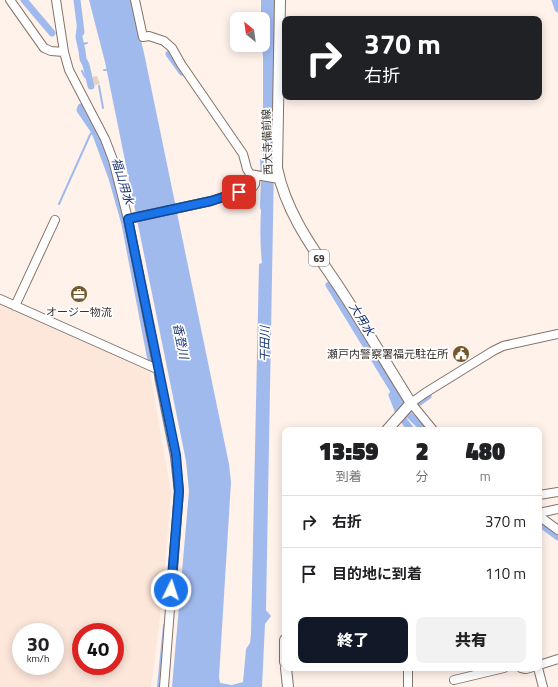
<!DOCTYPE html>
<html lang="ja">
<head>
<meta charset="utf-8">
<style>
	:root { --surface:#fff; --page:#f2f2f2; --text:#202124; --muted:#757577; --line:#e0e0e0; --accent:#111827 }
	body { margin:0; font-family:"Titillium Web","Noto Sans JP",sans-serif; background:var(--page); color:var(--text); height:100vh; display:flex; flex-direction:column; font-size:15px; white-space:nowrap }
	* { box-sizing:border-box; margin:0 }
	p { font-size:13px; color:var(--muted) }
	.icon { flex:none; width:22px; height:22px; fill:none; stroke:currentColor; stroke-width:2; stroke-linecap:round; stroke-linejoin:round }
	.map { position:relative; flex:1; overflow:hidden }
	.sheet { position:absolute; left:282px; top:427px; width:260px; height:244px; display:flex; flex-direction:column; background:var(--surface); border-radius:8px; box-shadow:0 2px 10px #0003 }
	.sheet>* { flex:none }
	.guide { position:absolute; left:282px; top:16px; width:260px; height:84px; border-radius:8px; box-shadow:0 2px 10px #0003; background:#202124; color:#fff; overflow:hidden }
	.needle { width:26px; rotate:331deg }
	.fabs { position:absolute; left:230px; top:12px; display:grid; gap:8px }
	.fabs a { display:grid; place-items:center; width:40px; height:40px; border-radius:8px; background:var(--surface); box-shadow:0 2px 10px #0003; font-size:20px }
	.speed { position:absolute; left:12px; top:623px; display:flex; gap:8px; font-size:20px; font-weight:700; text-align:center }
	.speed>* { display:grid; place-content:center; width:52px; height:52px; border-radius:50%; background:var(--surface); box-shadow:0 2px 10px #0003; line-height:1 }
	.speed small { font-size:10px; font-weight:400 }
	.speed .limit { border:6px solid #d22; background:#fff; color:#111 }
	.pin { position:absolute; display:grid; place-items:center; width:34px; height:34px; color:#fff; margin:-17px; border-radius:8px; box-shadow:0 2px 6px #0006 }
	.me { position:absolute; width:44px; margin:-22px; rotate:4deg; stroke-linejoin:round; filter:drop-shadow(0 0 3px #0008) }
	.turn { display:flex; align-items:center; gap:14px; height:84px; padding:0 16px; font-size:18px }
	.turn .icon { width:52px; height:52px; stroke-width:2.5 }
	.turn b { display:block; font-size:28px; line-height:34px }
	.eta { display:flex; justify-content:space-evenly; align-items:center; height:68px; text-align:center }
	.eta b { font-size:24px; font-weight:800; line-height:28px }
	.action { display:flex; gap:8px; margin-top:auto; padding:8px 16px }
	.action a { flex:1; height:46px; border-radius:8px; background:var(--accent); color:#fff; font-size:16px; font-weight:800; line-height:46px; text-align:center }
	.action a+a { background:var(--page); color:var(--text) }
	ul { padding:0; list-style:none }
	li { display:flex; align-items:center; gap:12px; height:52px; padding:0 16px; border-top:1px solid var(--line) }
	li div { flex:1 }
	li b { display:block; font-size:15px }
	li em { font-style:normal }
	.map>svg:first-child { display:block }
	.built { fill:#fde6da; fill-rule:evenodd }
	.water { fill:#a1baee }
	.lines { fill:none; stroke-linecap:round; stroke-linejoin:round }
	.stream { stroke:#a1baee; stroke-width:2 }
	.canal { stroke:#a1baee; stroke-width:7 }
	.building { fill:#e2d3c3 }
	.minor-casing { stroke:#857268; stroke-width:10 }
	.major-casing { stroke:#857268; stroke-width:12 }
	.minor { stroke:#fff; stroke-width:8 }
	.major { stroke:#fff; stroke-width:10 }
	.route-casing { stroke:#114b97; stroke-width:10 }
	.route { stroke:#1a73e8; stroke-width:7 }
	.labels { text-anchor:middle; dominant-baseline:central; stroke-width:3.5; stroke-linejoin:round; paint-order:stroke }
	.shield { fill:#fff; stroke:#746f6b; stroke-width:1 }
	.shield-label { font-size:10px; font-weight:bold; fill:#39312c }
	.street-label { font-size:11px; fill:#39312c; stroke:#fff }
	.poi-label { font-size:11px; fill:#39312c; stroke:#fff }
	.water-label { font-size:12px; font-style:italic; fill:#1c3572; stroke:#fff }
</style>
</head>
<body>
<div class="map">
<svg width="558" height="687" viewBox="0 0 558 687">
	<rect width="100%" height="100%" fill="#fff2eb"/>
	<path class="built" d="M0,305L150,372L171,492L161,609L151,687H0ZM21,632H55V666H21ZM81,632H115V666H81Z"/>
	<path class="water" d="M89,0H131L144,53L229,464L231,482L219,677L220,683L232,685L243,682L246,649L250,643L251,634L259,264L262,263C260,246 260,228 261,210L260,208L261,180L260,159L263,158V56L261,45H263V19H261V0H277L266,610L271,616L265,624L262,687H172L189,491L186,461L105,62Z"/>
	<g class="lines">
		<path class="stream" d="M83,44L87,43
			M104,70H106
			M82,71L85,77L86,76
			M99,86L103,108
			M59,204L90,135L95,128
			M155,378L171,458L175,495
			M166,599L171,545
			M158,687L164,625"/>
		<path class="canal" d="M24,0L52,33
			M77,0L81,32
			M555,0L558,9
			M80,28L79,37L82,51L83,59L86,65L91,86
			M169,54L182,72
			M81,107L80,110L95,132L112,178L125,224L151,360
			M329,285L403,406
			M392,395L399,413
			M417,404L428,396
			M408,414L425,430
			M403,419L411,430
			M539,523L558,537"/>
	</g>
	<path class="building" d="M97,76L100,84L95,85L92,77Z"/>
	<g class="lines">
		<g class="minor-casing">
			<path id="minor" d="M10,0L44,48L51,51L64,52
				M56,0L64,52L69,70L105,139L113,160L128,219L175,455L179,491L164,687
				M135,0L143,37L149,36L164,41L172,48L181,64L243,154L247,169L250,174L279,179
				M128,219L211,201L253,187L255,184L256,175
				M0,299L157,369
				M15,306L55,220
				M433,430L411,403L425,393L493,351L503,346L558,334
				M539,495L558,492
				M539,513L558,509
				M539,516L558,530
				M539,665L558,659
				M521,668L526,669L530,668
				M538,668L543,687
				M454,680L504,668
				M408,687V668"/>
		</g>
		<g class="major-casing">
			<path id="major" d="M280,0L277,168C286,213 314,250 339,287C364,325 387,365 411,403L387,430
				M285,640V662
				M286,668L288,687"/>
		</g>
		<use href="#minor" class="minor"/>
		<use href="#major" class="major"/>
	</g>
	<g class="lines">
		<g class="route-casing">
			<path id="route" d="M171,590L179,491L176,455L128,219L211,201L239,192"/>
		</g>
		<use href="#route" class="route"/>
	</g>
	<defs>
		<g id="office-disc" transform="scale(0.9)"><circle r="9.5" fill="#72582a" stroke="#fff"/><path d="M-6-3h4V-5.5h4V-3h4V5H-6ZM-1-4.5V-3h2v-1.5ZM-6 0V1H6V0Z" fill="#fff"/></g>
		<g id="civic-disc" transform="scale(0.9)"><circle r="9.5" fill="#72582a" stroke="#fff"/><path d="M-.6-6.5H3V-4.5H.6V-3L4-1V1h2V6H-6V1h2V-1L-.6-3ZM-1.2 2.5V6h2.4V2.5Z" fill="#fff"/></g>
	</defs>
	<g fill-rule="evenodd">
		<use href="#office-disc" x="79" y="294"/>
		<use href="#civic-disc" x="461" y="354"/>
	</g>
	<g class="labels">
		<rect class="shield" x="309" y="250" width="20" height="16" rx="3"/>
		<g class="shield-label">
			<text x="319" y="258">69</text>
		</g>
		<g class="street-label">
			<text transform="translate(267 142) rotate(-92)">西大寺備前線</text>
		</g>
		<g class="poi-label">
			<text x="79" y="312">オージー物流</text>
			<text x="448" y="354" text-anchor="end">瀬戸内警察署福元駐在所</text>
		</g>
		<g class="water-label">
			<text transform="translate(123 181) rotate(73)">福山用水</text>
			<text transform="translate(362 319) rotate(58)">大用水</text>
			<text transform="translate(181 341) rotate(79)">香登川</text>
			<text transform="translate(264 344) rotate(-90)">干田川</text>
		</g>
	</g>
</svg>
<div class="fabs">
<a><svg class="needle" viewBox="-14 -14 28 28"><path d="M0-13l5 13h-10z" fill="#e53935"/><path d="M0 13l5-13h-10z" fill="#757577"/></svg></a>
</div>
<div class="speed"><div>30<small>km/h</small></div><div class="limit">40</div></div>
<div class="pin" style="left:239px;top:192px;background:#d93025"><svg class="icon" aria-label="arrive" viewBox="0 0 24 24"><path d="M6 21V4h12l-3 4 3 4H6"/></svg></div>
<svg class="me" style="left:171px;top:590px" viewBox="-20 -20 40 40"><circle r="17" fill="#1a73e8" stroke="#fff" stroke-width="3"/><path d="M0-11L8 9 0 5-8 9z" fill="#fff"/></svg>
<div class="guide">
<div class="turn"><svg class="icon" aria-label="right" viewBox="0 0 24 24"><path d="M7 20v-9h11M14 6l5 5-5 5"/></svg><div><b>370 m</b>右折</div></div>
</div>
<section class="sheet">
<div class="eta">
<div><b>13:59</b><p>到着</p></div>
<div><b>2</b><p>分</p></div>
<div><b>480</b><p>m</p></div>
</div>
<ul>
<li><svg class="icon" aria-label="right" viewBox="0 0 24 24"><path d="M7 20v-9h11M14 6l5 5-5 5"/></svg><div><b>右折</b></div><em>370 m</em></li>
<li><svg class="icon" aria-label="arrive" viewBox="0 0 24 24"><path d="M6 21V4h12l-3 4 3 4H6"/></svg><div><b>目的地に到着</b></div><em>110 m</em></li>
</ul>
<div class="action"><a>終了</a><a>共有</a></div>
</section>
</div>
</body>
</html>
